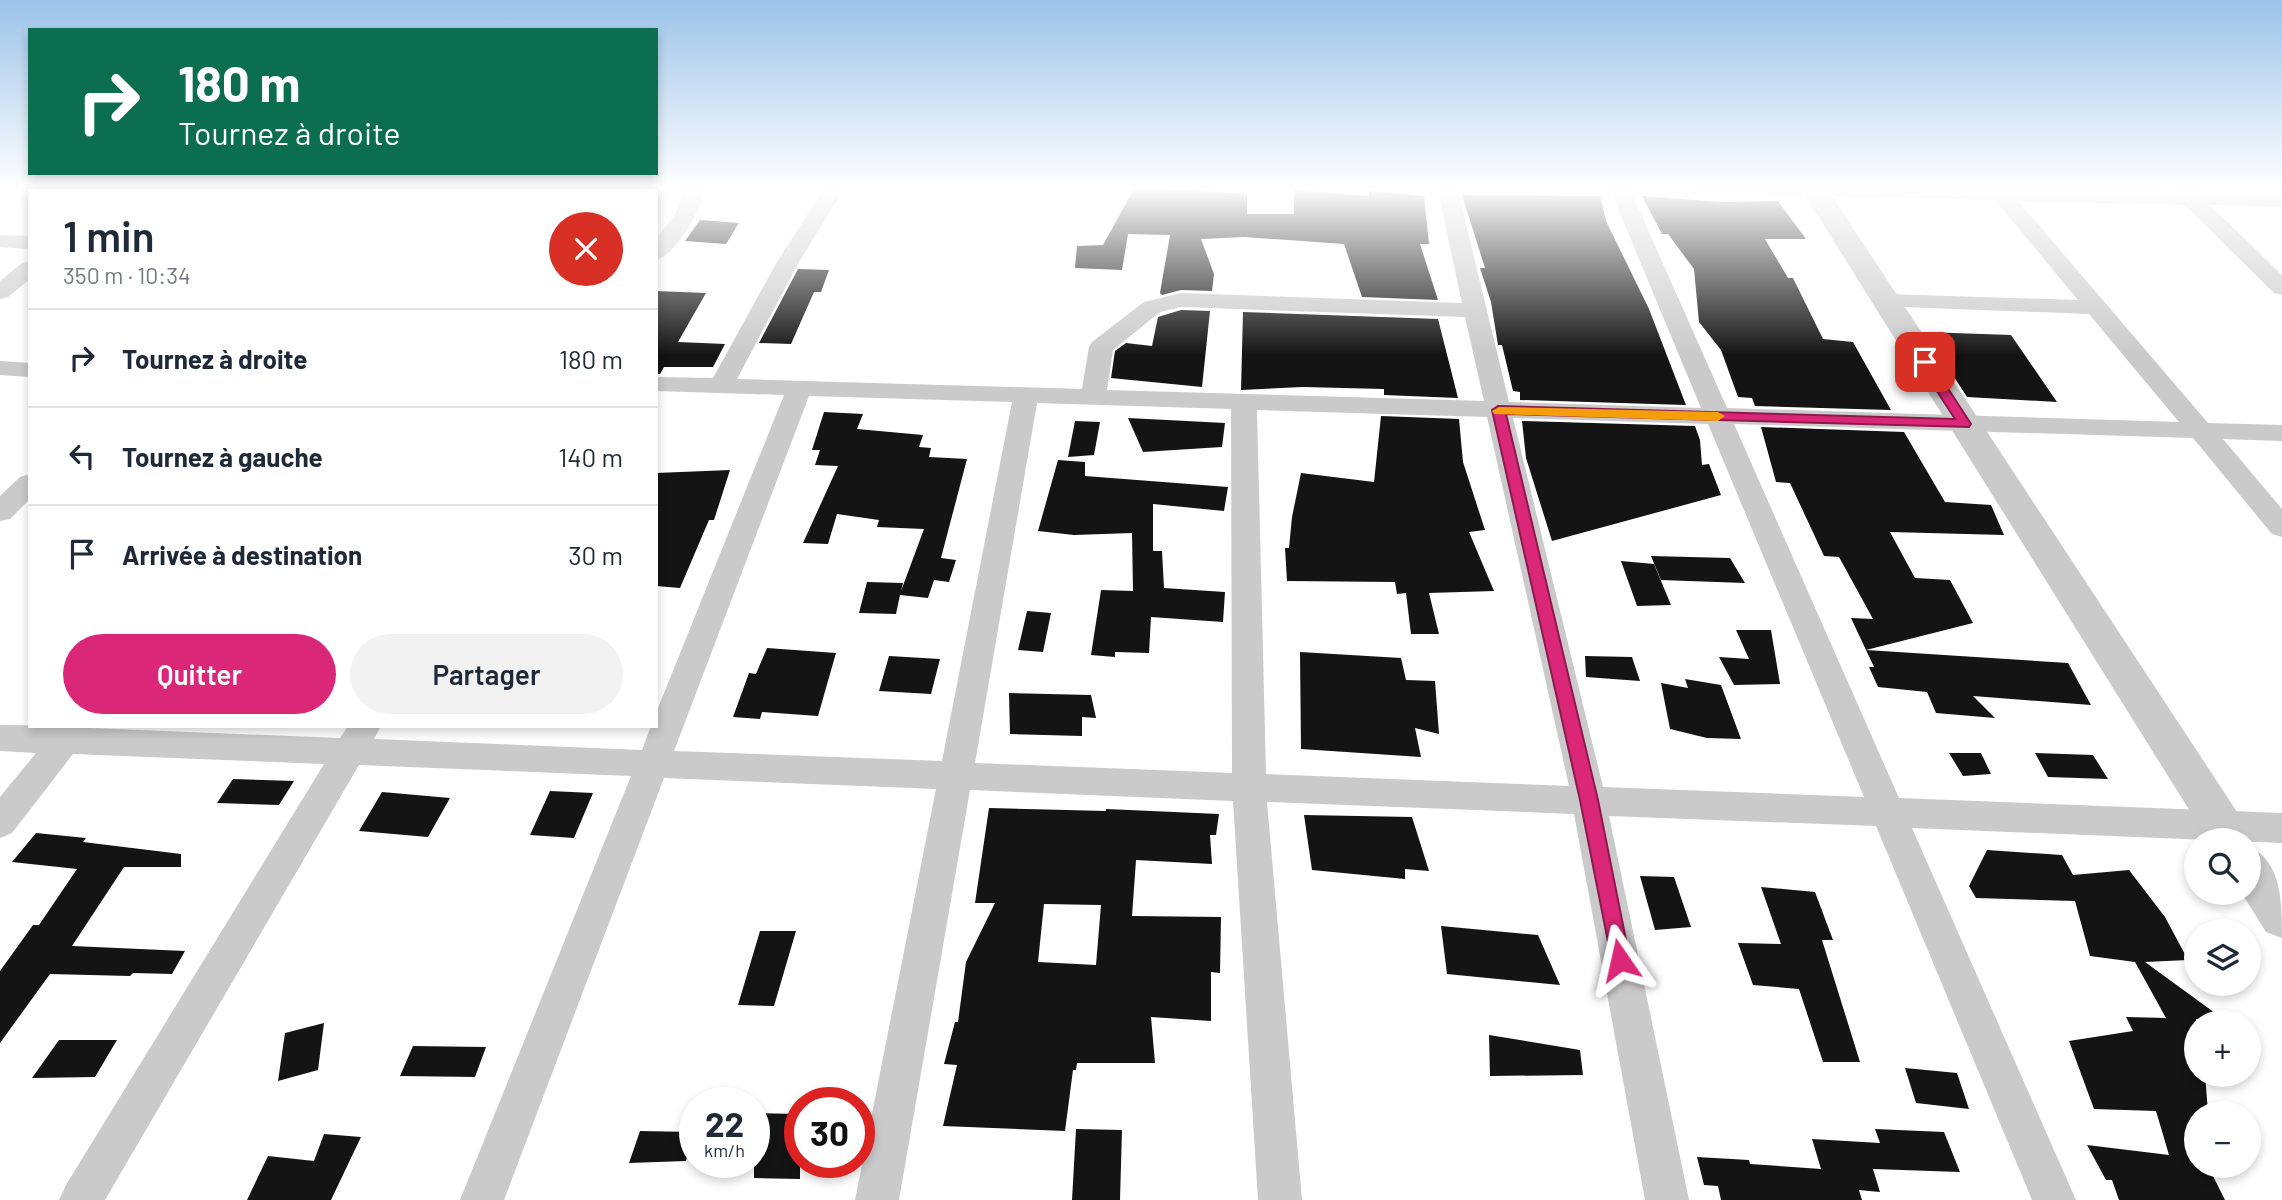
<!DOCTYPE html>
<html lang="fr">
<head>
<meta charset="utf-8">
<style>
	:root { --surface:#fff; --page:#f2f2f3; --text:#1f2937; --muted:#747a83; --line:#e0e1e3; --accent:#db2777 }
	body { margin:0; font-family:Barlow,sans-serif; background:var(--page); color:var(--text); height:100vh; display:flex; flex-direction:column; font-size:26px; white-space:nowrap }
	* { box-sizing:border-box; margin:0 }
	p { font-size:23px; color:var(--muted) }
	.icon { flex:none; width:38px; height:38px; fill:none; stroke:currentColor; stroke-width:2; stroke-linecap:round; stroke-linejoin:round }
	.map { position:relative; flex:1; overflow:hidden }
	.panel { position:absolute; left:28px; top:189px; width:630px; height:539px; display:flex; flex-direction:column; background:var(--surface); border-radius:0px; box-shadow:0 4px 10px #0003 }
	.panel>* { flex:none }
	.guide { position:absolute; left:28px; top:28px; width:630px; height:147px; border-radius:0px; box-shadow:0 4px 10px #0003; background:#0b6e4f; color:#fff; overflow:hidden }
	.fabs { position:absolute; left:2184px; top:828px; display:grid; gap:14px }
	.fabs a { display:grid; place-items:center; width:77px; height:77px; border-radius:50%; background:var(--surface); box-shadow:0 4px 10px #0003; font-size:35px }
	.speed { position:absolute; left:679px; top:1087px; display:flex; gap:14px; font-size:35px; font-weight:700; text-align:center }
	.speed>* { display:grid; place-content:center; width:91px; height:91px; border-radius:50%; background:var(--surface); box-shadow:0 4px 10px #0003; line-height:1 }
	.speed small { font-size:18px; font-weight:400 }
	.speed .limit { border:10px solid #d22; background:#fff; color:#111 }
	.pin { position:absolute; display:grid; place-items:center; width:60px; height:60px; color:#fff; margin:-30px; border-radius:14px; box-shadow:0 4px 10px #0006 }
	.me { position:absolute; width:77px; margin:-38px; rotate:349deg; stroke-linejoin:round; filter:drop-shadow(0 0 5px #0008) }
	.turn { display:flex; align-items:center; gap:24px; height:147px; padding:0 35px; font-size:32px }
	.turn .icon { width:91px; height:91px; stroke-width:2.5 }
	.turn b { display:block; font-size:49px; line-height:60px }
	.round { display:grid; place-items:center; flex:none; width:74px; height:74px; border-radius:37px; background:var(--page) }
	.head { display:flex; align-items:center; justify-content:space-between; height:119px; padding:0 35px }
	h1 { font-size:42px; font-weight:600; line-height:52px }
	.action { display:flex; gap:14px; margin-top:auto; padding:14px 35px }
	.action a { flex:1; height:80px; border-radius:42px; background:var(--accent); color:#fff; font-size:28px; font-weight:600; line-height:80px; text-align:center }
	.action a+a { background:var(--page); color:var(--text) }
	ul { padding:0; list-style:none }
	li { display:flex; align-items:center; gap:21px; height:98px; padding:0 35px; border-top:2px solid var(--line) }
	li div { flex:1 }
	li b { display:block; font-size:26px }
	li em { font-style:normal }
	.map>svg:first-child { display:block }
	.building { fill:#141414; fill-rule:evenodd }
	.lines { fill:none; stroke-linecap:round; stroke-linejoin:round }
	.minor { fill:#cacaca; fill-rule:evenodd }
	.tertiary { fill:#cacaca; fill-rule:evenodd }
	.route { fill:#db2777; stroke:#8e194d; stroke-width:2 }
	.slow { fill:#f59e0b }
</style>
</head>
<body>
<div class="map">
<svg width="2282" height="1200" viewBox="0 0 2282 1200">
	<rect width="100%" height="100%" fill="#fff"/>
	<path class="building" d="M1135,187L1247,194V214H1294V190L1369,196V191L1424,196L1429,244H1420L1438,300L1362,297L1344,244L1244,237L1201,239L1214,274L1212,291L1181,290L1162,295L1160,293L1170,235L1128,234L1122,270L1075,268L1077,246L1103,245Z
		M1462,195L1600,196L1606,221L1649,309L1686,405L1520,400V392L1513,391L1502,345H1498L1491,302L1480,268H1485Z
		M1642,196L1720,202L1778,201L1806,239H1765L1788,278H1793L1823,339L1853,342L1891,410L1755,406L1752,398L1738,397L1721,350L1699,322L1694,269L1668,234H1662Z
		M700,220L739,223L726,244L685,241Z
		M798,269L829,270L821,292H814L791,344L759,343Z
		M656,291L706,293L678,342L725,344L713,367H664L660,374H656Z
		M1181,310L1210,311L1202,387L1111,378L1115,351L1126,343L1152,346L1158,317Z
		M1243,312L1438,319L1458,398L1384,395V389L1303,387L1241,390Z
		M1925,332L2011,335L2057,402L1967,397Z
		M824,412L863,414L857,429L923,435L919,447L931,448L929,457L967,459L941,558L956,560L949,582L934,580L928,598L900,595L896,614L859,613L867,582L903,583L901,591L924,529L877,527L879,520L837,514L828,544L803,543L838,466L815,465L820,450H812Z
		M1381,416L1459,419L1463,462L1485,530L1469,532L1494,591L1429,593L1439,634H1411L1406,593L1397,594L1395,582L1287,581L1285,548H1289L1292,517L1301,473L1374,482Z
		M1128,418L1225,423L1222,447L1143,452Z
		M1075,421L1100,422L1094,455L1068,457Z
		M1522,421L1695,426L1700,440L1702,465L1709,464L1721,495L1552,541L1526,458Z
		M1761,427L1904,432L1945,502L1991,505L2004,535L1890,532L1915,578L1950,580L1973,623L1866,650L1851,618L1873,619L1839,557L1824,556L1790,483L1776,482Z
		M1058,460L1085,462V476L1228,487L1224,511L1153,504V551H1162L1164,588L1225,592L1223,622L1151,617L1149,653L1115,652V657L1091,655L1101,590L1133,591L1132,533L1074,535L1038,531Z
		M730,470L714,520H709L680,588L656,586V473Z
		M1651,556L1730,558L1745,583L1661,580Z
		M1621,561L1654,564L1671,605L1637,606Z
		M1027,611L1051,613L1043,652L1018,650Z
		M1736,630H1771L1780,684L1734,685L1719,657L1749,659Z
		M767,648L836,653L818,716L762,712L760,719L733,717L749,673L756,674Z
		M1866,650L2068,663L2091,705L1973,696L1995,718L1936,713L1927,692L1878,687L1869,667H1874Z
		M1300,652L1401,658L1406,680L1435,681L1439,734L1415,728L1421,757L1301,749Z
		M889,656L940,659L931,694L879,691Z
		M1585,656L1632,657L1640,681L1586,677Z
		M1685,679L1721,685L1741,739L1707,738L1670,729L1661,683L1688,688Z
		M1009,693L1091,695L1096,718L1082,717V736L1010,734Z
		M1949,753H1981L1991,774L1963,776Z
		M2035,753L2093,755L2108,779L2048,777Z
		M233,779L294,781L279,805L217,803Z
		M550,791L593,793L574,838L530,835Z
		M382,792L450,798L428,837L359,831Z
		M989,808L1106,811V809L1219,814L1216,835H1210L1212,864L1136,860L1132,916L1221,917L1220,973L1211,972V1021L1151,1017L1155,1063H1077L1076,1070H1073L1065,1131L943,1126L957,1065L944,1064L955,1022H958L966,962L995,903H975ZM1044,904L1101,905L1096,965L1038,962Z
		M1304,815L1412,817L1429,871L1405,869V879L1312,870Z
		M36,833L86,838L83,842L181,854V867H124L72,946L185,951L172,974L133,973L130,976L50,974L0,1043V971L33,925H39L77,869L12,862Z
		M1987,850L2062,855L2073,875L2129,870L2165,917L2188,960L2145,962L2226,1021L2196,1019V1074H2205L2208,1112H2196V1166H2208L2225,1200H2119L2112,1180H2106L2087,1145L2169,1155L2156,1111L2094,1109L2069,1041L2133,1031L2126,1017L2166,1018L2135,962L2090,956L2075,901L1976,898L1969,886Z
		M1640,876L1674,877L1691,927L1655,930Z
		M1761,887L1815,892L1833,940H1822L1860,1062H1823L1799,989L1753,985L1738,943L1781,944Z
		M1441,926L1538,935L1560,985L1447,974Z
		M760,931H796L774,1006L738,1005Z
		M324,1023L318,1070L278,1081L285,1033Z
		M1489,1035L1580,1050L1583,1075L1490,1076Z
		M59,1040H117L95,1077L32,1078Z
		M413,1046L486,1047L475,1077L400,1076Z
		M1905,1068L1957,1073L1969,1109L1916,1103Z
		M754,1113L800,1114V1179L754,1178Z
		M1076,1129L1122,1130L1120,1200H1072Z
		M1875,1129L1944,1132L1960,1172L1873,1169L1880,1192L1859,1190L1862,1200H1721L1718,1186L1704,1185L1697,1157L1749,1160L1750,1164L1821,1169L1812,1139L1880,1143Z
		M640,1131L694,1132L686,1161L629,1163Z
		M324,1134L361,1137L331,1200H247L268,1156L314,1161Z"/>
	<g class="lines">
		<path class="minor" d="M107,187H129L127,191H105Z
			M305,187H327L325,191H303Z
			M685,187H705C703,207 676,255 656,260V239L676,213Z
			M825,187H845L799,262L737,379L1082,389L1089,347L1092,342L1144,302L1181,293L1462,303L1437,187H1457L1509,402L1701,408L1609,187H1629L1727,408L2179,422L2089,314L1877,306L1873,301L1877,296L1885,294L2078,300L1995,200L1699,193L1692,191L1689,187H2006L2174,192L2177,188L2190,187L2197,193L2282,195V207L2210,205L2282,275V295L2274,293L2185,205L2018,201L2208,423L2282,425V441L2223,439L2282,509V537L2272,534L2193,438L1734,424L1899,798L2282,813V843L1912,828L2076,1200H2032L1876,826L1609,816L1689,1200H1645L1574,814L1267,802L1302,1200H1258L1233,801L970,790L899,1200H855L936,789L664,778L504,1200H460L631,776L359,765L105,1200H59L66,1185L324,764L73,754L12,833L0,838V797L36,753L0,751V725L89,726L90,728L340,738L348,726H381L374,739L642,750L651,726H656V713L784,395L656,391V377L713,378L777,262ZM1181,307L1465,317L1484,401L1107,390L1113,350L1160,312ZM809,396L1012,402L942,761L674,751ZM1037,403L1231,409L1232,773L975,763ZM1257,410L1487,417L1569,786L1266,774ZM1513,418L1708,424L1864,797L1603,787Z
			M0,235L30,236V249L0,247Z
			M30,261V279L8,297L0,299V281L22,263Z
			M0,361L30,363V377L0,375Z
			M30,474V499L10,519L0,521V496L20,477Z"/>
		<path class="tertiary" d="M1800,187H1826L2247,827L2254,840L2250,847C2282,862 2282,903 2282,938L2266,932L2241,892H2249V840H2208Z"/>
	</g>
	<linearGradient id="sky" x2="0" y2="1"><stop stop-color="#9cc3e8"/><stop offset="0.53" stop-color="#fff"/><stop offset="1" stop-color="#fff" stop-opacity="0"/></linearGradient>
	<rect width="2282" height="355" fill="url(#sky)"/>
	<path class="route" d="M1925,358L1929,359L1971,424L1969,427L1506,414L1598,800L1630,960L1627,967L1620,970L1613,967L1580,800L1492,410L1498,406L1955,419L1918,362Z"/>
	<path class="slow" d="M1499,407L1718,412L1725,416L1718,421L1494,414L1492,411Z"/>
</svg>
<div class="fabs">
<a><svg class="icon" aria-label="search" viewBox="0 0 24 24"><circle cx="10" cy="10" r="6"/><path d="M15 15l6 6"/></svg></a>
<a><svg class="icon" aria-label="layers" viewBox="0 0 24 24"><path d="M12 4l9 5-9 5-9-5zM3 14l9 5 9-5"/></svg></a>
<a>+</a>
<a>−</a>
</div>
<div class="speed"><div>22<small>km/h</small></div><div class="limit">30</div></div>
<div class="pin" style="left:1925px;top:362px;background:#d93025"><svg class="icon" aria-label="arrive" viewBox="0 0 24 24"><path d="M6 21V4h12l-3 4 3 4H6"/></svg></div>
<svg class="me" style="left:1620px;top:960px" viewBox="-20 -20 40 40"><path d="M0-17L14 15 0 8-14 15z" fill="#db2777" stroke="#fff" stroke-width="4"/></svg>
<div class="guide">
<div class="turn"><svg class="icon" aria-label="right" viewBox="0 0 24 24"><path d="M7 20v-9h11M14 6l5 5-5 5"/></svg><div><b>180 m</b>Tournez à droite</div></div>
</div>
<section class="panel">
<div class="head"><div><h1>1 min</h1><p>350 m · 10:34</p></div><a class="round" style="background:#d93025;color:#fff"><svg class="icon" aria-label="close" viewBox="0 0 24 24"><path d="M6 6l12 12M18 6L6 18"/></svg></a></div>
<ul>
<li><svg class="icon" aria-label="right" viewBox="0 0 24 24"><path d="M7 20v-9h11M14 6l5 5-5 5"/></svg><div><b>Tournez à droite</b></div><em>180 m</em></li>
<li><svg class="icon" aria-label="left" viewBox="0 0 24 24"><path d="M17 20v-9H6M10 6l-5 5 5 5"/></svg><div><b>Tournez à gauche</b></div><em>140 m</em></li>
<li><svg class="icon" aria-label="arrive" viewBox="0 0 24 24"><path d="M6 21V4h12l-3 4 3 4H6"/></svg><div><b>Arrivée à destination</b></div><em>30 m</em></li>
</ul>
<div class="action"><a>Quitter</a><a>Partager</a></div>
</section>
</div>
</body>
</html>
